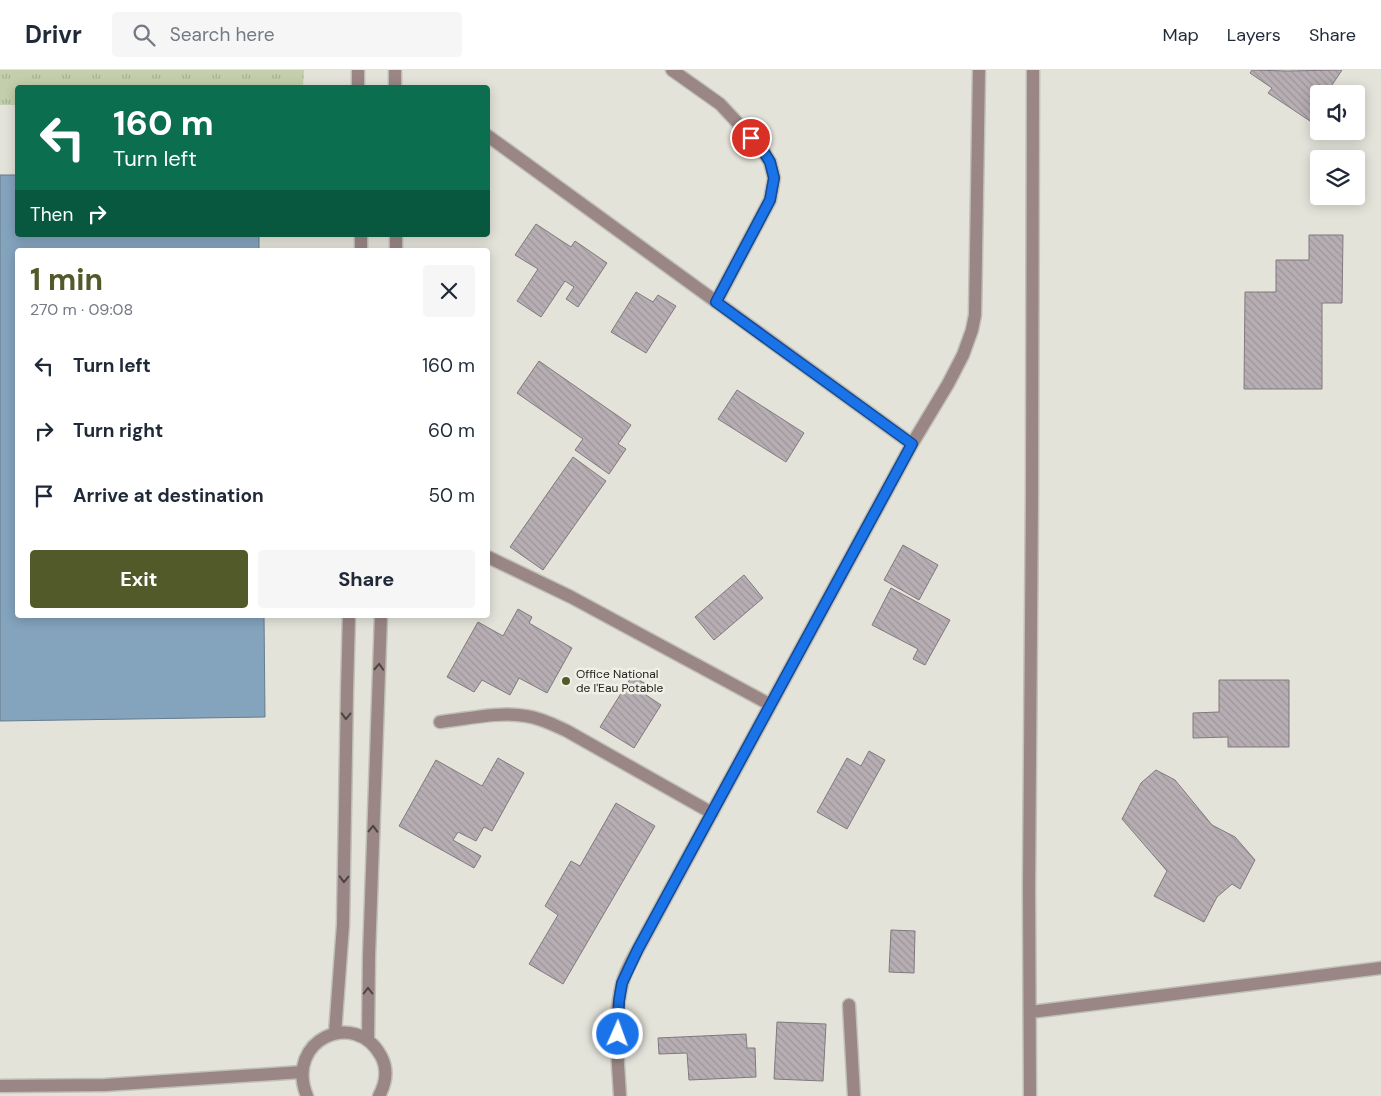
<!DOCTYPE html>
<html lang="en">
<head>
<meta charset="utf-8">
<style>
	:root { --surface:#fff; --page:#f6f6f7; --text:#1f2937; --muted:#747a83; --line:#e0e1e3; --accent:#535a29 }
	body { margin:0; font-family:"DM Sans",sans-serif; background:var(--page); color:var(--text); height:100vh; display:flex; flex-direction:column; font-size:19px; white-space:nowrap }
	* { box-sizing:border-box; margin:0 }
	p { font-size:16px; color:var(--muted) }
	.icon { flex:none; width:28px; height:28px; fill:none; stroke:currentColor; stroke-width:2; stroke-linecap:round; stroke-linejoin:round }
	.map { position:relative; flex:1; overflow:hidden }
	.details { position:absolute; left:15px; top:178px; width:475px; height:370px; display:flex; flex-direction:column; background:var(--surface); border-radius:5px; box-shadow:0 2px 12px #0003 }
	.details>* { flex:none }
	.hud { position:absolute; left:15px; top:15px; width:475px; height:152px; border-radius:5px; box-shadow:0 2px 12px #0003; background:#0b6e4f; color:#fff; overflow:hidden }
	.tools { position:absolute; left:1310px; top:15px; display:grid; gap:10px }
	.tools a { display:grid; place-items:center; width:55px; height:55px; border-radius:5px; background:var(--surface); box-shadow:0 2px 12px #0003; font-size:25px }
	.pin { position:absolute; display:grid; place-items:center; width:42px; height:42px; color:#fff; margin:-21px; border:2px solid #fff; border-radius:50%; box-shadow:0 1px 5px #0007 }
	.me { position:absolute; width:55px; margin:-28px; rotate:2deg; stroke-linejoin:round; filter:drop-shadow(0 0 4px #0008) }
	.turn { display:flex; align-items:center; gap:18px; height:105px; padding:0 15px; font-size:22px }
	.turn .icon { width:65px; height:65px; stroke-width:2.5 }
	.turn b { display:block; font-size:35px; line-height:42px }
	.then { display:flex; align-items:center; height:48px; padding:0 15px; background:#0003; gap:10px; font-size:19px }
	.round { display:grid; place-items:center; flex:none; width:52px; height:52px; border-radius:5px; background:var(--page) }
	.headline { display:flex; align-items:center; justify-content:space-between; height:85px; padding:0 15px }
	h1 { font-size:30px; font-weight:700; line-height:38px; color:var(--accent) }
	.button { display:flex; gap:10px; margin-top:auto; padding:10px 15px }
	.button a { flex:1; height:58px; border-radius:5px; background:var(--accent); color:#fff; font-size:20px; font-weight:700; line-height:58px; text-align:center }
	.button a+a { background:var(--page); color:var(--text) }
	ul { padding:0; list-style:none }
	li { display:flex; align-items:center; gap:15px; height:65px; padding:0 15px }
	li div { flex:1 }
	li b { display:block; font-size:19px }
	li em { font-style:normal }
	header { display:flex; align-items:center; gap:30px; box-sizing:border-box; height:70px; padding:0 25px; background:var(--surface); border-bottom:1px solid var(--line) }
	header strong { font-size:24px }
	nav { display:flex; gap:28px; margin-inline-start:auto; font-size:18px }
	.search { width:350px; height:45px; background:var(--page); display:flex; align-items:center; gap:12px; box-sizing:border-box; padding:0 18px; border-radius:5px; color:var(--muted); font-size:19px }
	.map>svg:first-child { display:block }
	.grass { fill:url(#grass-tufts) }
	.water { fill:#84a3bd; stroke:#677c8e }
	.building { fill:url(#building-back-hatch); stroke:#81797e }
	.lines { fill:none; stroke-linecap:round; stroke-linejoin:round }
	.lane-casing { stroke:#c1c0b8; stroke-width:15 }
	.street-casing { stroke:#c1c0b8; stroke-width:15 }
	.lane { stroke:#998685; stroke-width:12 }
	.street { stroke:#998685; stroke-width:12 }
	.oneway { stroke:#4c4543 }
	.route-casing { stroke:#114b97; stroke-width:12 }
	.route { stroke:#1a73e8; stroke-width:9 }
	.poi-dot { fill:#535a29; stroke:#f1f0e7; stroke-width:2 }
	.labels { text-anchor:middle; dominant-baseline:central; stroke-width:5; stroke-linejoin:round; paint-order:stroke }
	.poi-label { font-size:12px; fill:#22221f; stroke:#f1f0e7; text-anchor:start }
</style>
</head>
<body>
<header>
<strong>Drivr</strong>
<div class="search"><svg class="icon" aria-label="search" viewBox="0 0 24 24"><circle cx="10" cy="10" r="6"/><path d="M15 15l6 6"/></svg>Search here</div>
<nav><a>Map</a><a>Layers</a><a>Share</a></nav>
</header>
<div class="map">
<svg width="1381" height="1026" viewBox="0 0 1381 1026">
	<defs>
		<pattern id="grass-tufts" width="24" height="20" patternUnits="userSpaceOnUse" patternTransform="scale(1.25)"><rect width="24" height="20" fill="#c3cfac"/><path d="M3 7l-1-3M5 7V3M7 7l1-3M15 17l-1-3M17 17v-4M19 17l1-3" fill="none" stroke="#a7b194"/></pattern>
		<pattern id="building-back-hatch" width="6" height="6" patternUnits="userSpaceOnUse" patternTransform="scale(1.25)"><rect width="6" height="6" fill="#b6aeb3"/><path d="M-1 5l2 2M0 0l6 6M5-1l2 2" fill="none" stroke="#9c959a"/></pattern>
	</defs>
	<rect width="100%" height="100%" fill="#e4e3da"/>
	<path class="grass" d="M0,0H304L303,17L18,18L17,35H0Z"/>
	<path class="water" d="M0,105H17L18,165H259V180H18V545H264L265,647L0,651Z"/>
	<path class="building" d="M1252,0L1287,1L1342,0L1326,24H1319V57L1268,23L1272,18L1250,3Z
		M536,154L571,177L575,171L607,193L578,237L566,229L574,217L565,211L541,247L517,231L538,199L515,185Z
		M1309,165H1343L1342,233H1322V319H1244L1245,222H1276V190H1309Z
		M636,222L653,232L658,225L676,236L646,283L611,262Z
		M539,291L631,355L618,374L626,379L609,404L575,380L583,369L517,323Z
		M737,320L804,363L786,392L718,349Z
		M573,387L606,411L543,500L510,477Z
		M903,475L938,495L919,530L884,510Z
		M744,505L763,528L714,570L695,547Z
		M891,518L950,550L925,595L913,589L918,579L872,555Z
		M518,539L532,547L529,553L572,578L547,623L519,608L510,625L482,610L474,622L447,607L478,552L503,566Z
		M632,606L651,617L646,625L661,635L634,678L600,657Z
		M1219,610H1289V677H1228V667L1193,668V643L1219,642Z
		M869,681L885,690L847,759L817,742L847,688L861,696Z
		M498,688L524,703L492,761L484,757L476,771L458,762L453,770L481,786L474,798L399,756L436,690L482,716Z
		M1156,700L1175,710L1212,755L1235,767L1255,790L1240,819L1232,814L1217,827L1204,852L1154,826L1167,801L1122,749L1141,713Z
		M616,733L655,756L563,914L529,894L558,845L545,836L571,791L580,796Z
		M891,860L915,861L914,903L889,902Z
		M777,952L826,954L823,1011L774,1009Z
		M746,964L747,978H755L756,1007L689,1010L687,983L659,984L658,968Z"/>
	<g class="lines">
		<g class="lane-casing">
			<path id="lane" d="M440,652C467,649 500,641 526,646C541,648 554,655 567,661L712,743
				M0,1016L105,1015L302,1002"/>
		</g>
		<g class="street-casing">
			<path id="street" d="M358,0V18
				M672,0L720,34L762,79L770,92L774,108L770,130L716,232
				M395,18V0
				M488,66L912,374
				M361,165V180
				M396,180V165
				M488,487L571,527L769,634
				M849,935L854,1026
				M1031,942L1381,898
				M335,963L343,855L347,621L349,545
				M368,970L369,886L381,545
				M307,1026C284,970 355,938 381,986C388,999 386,1013 379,1026
				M620,1026C618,990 613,950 622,914C625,902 632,890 638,879L912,374L948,314L963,285L972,260L975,245L979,0
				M1030,1026L1029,818L1032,424L1033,0"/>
		</g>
		<use href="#lane" class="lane"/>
		<use href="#street" class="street"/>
	</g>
	<defs><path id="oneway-chevron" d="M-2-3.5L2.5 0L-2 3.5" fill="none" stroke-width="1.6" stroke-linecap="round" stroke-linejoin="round" transform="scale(1.25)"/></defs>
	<g class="oneway">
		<use href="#oneway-chevron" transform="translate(379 597) rotate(-87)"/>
		<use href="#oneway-chevron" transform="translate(346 646) rotate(91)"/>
		<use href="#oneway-chevron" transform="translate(373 759) rotate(-88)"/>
		<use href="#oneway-chevron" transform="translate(344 809) rotate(91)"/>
		<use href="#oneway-chevron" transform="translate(368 921) rotate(-90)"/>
	</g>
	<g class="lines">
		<g class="route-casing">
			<path id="route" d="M618,964L619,931L622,913L638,879L912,374L716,232L770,130L774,108L770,92L762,79L751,68"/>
		</g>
		<use href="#route" class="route"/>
	</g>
	<circle class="poi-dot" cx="566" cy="611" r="5"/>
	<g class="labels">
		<g class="poi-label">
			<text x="576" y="604">Office National<tspan x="576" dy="14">de l'Eau Potable</tspan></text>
		</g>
	</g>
</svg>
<div class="tools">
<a><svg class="icon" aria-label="sound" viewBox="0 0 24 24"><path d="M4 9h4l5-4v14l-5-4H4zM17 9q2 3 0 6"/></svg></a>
<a><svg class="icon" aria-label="layers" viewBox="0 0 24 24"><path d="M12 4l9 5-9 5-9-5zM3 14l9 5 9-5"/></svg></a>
</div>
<div class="pin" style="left:751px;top:68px;background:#d93025"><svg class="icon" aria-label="arrive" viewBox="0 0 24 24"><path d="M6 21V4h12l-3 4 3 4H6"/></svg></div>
<svg class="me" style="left:618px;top:964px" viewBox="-20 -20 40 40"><circle r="17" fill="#1a73e8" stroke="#fff" stroke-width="3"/><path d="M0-11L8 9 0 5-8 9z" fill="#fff"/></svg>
<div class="hud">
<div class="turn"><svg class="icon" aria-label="left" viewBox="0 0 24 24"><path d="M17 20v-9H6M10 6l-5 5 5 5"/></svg><div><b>160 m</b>Turn left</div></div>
<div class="then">Then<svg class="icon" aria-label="right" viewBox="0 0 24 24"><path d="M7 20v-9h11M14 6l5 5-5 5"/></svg></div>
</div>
<section class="details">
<div class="headline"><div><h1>1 min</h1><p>270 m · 09:08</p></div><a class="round"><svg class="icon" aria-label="close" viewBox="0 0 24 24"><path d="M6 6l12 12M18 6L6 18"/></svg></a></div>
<ul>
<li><svg class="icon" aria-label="left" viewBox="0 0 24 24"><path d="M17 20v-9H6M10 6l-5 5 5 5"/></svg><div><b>Turn left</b></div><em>160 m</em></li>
<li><svg class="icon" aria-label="right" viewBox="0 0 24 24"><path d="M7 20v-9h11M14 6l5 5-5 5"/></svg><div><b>Turn right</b></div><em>60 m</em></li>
<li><svg class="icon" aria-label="arrive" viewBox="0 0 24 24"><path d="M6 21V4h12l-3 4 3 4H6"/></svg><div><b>Arrive at destination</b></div><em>50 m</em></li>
</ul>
<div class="button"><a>Exit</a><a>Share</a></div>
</section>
</div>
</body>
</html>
